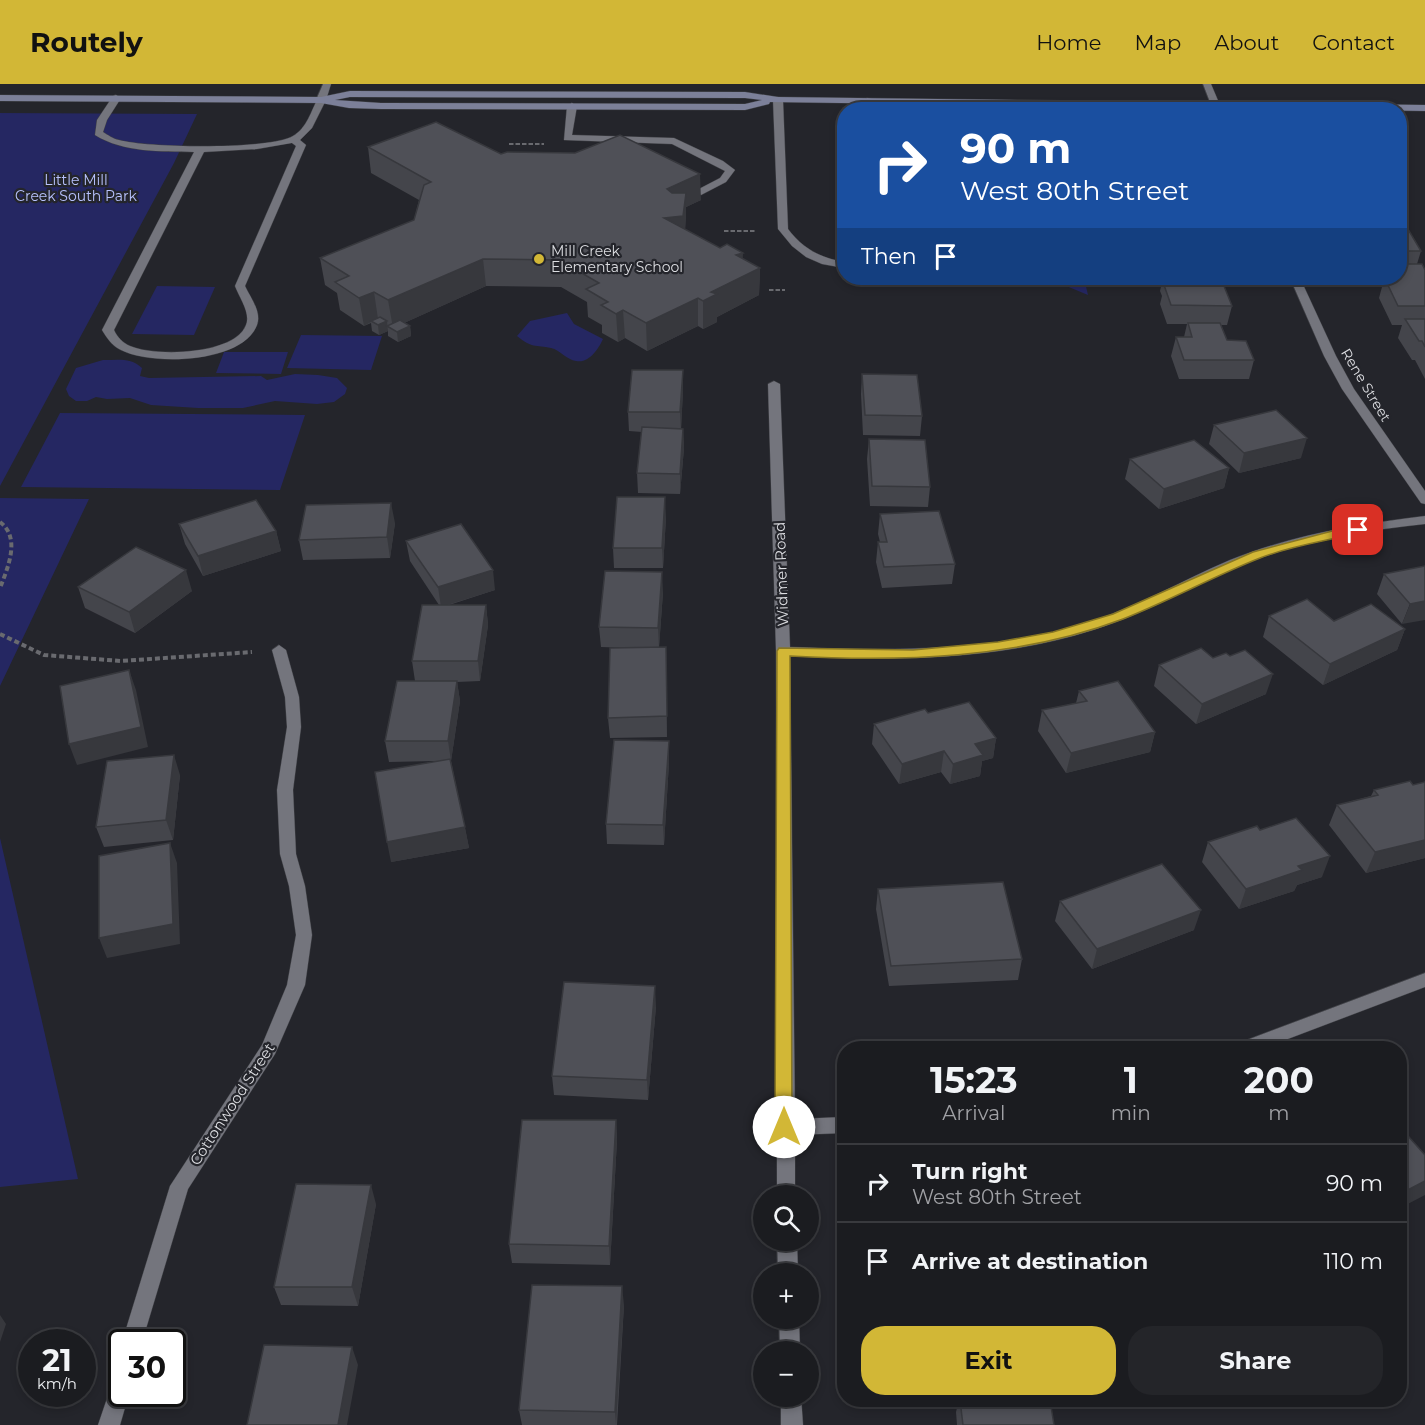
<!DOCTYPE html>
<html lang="en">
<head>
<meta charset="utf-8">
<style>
	:root { --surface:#1b1c20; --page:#242529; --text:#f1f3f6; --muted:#a0a1a5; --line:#393a3e; --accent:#d2b736 }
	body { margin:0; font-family:Montserrat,sans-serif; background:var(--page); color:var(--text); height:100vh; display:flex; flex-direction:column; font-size:22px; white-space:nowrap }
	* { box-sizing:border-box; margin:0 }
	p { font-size:20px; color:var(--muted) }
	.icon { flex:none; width:33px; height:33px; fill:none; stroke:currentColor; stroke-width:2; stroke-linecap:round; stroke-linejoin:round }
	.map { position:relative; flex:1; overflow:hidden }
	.drawer { position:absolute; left:837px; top:957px; width:570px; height:366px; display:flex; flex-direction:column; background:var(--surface); border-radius:24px; box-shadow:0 3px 9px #0003,0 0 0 2px var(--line) }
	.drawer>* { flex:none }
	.top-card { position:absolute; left:837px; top:18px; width:570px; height:183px; border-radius:24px; box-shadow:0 3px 9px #0003,0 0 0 2px var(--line); background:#1a4fa0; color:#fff; overflow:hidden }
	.controls { position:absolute; left:753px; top:1101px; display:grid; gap:12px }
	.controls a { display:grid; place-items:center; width:66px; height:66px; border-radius:50%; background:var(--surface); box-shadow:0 3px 9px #0003,0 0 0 2px var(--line); font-size:30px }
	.speed { position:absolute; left:18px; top:1245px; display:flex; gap:12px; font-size:30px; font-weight:700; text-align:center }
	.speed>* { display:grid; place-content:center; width:78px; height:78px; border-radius:50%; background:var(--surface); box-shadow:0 3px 9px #0003,0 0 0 2px var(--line); line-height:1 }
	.speed small { font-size:15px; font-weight:400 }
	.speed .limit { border:3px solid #111; border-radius:9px; background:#fff; color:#111 }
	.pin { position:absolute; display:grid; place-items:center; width:51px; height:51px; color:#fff; margin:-26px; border-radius:12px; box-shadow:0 3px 9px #0006 }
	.me { position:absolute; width:66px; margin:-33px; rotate:0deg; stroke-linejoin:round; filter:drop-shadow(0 0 4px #0008) }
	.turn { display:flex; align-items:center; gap:21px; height:126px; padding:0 24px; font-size:27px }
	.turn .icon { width:78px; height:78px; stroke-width:2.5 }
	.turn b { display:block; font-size:42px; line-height:51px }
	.then { display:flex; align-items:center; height:57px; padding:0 24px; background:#0003; gap:12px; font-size:22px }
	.eta { display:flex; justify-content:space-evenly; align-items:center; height:102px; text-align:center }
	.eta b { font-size:36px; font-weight:700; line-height:42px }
	.cta { display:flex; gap:12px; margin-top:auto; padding:12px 24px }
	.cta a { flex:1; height:69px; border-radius:24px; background:var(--accent); color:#111; font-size:24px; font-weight:700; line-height:69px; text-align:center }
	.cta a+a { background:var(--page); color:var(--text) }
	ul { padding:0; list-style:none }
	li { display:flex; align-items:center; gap:18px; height:78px; padding:0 24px; border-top:2px solid var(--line) }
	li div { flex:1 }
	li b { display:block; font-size:22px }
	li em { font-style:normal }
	header { display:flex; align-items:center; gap:36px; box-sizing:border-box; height:84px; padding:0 30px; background:var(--accent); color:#111 }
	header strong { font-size:28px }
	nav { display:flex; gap:33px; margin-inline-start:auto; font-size:21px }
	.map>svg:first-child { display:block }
	.green { fill:#252762 }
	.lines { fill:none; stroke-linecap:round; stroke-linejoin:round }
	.lane-casing { stroke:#3f4045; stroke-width:1 }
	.street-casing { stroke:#3f4045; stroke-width:1 }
	.secondary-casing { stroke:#3f4045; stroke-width:1 }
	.path-far1 { stroke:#696a6f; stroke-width:2; stroke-dasharray:4.5 2; stroke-linecap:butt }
	.path { stroke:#696a6f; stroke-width:4; stroke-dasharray:5 3; stroke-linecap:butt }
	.lane { fill:#74757d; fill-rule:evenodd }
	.street { fill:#74757d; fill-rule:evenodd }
	.secondary { fill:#7c8099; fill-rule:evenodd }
	.wall { fill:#44454b }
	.shaded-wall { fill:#37383d }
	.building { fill:#4f5057; stroke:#37383d; stroke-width:1.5 }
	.route { fill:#d2b736; stroke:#887723; stroke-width:1.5 }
	.poi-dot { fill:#d2b736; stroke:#24252b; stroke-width:2 }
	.labels { text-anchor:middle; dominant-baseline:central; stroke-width:4.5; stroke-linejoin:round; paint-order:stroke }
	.far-park-label { font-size:14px; fill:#b8c2fe; stroke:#24252b }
	.far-poi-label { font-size:14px; fill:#dcdde1; stroke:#24252b; text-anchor:start }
	.far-street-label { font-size:14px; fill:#dcdde1; stroke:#24252b }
	.street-label { font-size:15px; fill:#dcdde1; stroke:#24252b }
</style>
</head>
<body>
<header>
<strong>Routely</strong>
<nav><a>Home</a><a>Map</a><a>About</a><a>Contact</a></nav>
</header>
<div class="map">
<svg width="1425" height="1341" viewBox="0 0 1425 1341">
	<rect width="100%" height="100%" fill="#24252b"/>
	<path class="green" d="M0,29L197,30L174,79L0,402Z
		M1047,194H1084L1088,211Z
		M157,202L215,203L194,251L132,250Z
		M567,229L574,240L603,255C599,264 589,280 576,277C567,276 560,266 551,264C536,261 531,264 517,252L530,237Z
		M301,251L382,252L371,286L287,284Z
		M224,268H288L281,290L216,289Z
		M103,276C117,276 131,273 142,284L140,292L149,294L261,292L267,296L295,290L318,291L337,294L347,304L345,310L334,318L317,320L275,317L243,324H198L151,321L130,314L107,315L96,313L87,317H76L69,312L66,305L76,284Z
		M60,329L305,331L280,406L21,403Z
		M0,414L89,415L0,602Z
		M0,754L78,1095L0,1103Z"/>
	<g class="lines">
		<g class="lane-casing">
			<path id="lane" d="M116,11L121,14L107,36L103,48C108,51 113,55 119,56C148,64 269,66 293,52C307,44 311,27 318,14L326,16L312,44L300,56L306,61L245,202C250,213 262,228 257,241C243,279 152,282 121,266C112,262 107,254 102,246L194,68C161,67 124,69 95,51L97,36L113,12ZM292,59L296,62L235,202C239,213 251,229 246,241C235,271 155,273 130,262C123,259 117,253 114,246L204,68L257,65Z
				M572,19L577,22L572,51L674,54L723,77L735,86L726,98L701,111L696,108L697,106L720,94L725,87L672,60L564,56L567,22Z"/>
		</g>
		<g class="street-casing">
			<path id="street" d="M323,0H331L326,16L321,19L316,16Z
				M1203,0H1211L1222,26H1213Z
				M778,13L783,16L788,145C803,165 821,174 844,178V184L822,180L806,173L792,162L778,145L773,16Z
				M867,14L875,16V26H865Z
				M1290,194H1300L1336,272L1354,305L1425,407V420L1421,419L1342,305L1324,272Z
				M774,297L780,300L790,563C887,567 989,568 1084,540C1135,524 1181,497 1230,476C1292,451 1359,440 1425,432V440C1369,446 1313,455 1260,474C1203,495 1151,528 1093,546C996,577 891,577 790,572L795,1035L844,1033V1049L795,1051V1112H777L776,567L768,300Z
				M279,561L286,566L299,613L301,643L293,706L296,770L305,802L312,851L305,901L275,970L188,1105L142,1258H122L170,1102L262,961L287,901L296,851L289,802L280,770L277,706L287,643L285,613L272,566Z
				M1425,889V903L1264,964H1236L1239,959Z
				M777,1156H797L798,1190H778Z
				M779,1234H799L800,1268H780Z
				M122,1288V1310H129L120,1341H98L115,1291Z
				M781,1312H801L803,1341H781Z"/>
		</g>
		<g class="secondary-casing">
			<path id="secondary" d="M350,7L745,8L778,13L1425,21V27L770,18L769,20L745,26L381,25L349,24L321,19L0,17V11L321,13ZM350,13L745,14L762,16L745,20L381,19L335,16Z"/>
		</g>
		<path class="path-far1" d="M509,60H544
			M724,147H756
			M769,206H785"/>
		<path class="path" d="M0,438C21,454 8,483 0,504
			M0,550L44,571L121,577L252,568"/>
		<use href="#lane" class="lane"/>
		<use href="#street" class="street"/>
		<use href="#secondary" class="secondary"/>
	</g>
	<path class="wall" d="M368,63L501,70L701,116L686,123L685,146L760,184L759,211L717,233V238L703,245L698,242L647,267L625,254L618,258L602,249V241L588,233L587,218L561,203L486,202L404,239L410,242L411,252L398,258L388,252V247L379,251L372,247L371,239L364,242L340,226L337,209L325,201L320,174L414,136L419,116L371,89Z
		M1400,95L1405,105L1400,125Z
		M1400,135L1421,167L1417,180L1425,186V295L1415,276H1412L1398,254L1402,241H1392L1379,214L1382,203L1380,198L1382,194H1400Z
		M1163,194H1207L1208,197L1207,202L1232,222L1227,241H1221L1227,256L1254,276L1249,295H1179L1171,272L1176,253H1184L1187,240H1167L1160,220L1162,212L1160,207Z
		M862,290L922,332L920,352L863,351L861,310Z
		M683,306L681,344L683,345L684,364L680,410L638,409L637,389L642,348L629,347L628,328Z
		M1214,341L1301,374L1239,389L1209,360Z
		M869,355L930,403L928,423L870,422L867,375Z
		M1130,375L1229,384L1224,404L1159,425L1125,395Z
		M880,430L955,480L952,500L882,504L876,478L878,458H880L878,450Z
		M666,433L663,484H614L613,464Z
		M395,439L390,474L303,476L299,456Z
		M179,440L276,447L281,467L203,492L185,460Z
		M406,457L495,506L449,521H486L488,541L480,597L457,598L460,617L451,677L469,764L391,778L435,677L389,678L385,657L415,597L412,577L439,521L410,477Z
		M1425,482L1402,540L1377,510L1384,490Z
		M78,503L192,507L135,549L85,524Z
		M663,508L659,563H666L667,653L610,654L608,634L632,564L601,563L599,543Z
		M1269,532L1334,537L1405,545L1397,566L1323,601L1263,553Z
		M1213,574L1266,610L1196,640L1154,602L1159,581Z
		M1079,607L1155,648L1150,668L1066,689L1038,647L1042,626L1076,619Z
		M928,629L996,654L993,674L982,677L980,692L950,700L941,688L899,700L872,660L874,640Z
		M669,657V678L664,761L607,760L606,740Z
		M180,691L173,756L104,763L96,743Z
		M1425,698V774L1366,789L1329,741L1337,721L1371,712L1374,706L1413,701Z
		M1260,746L1322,793L1297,801L1294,807L1239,825L1202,778L1208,758Z
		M878,805L1022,875L1018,896L889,902L876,825Z
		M1060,817L1194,846L1092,885L1055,837Z
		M656,922L648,1016L554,1011L552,992Z
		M616,1036L617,1056L610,1181L512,1179L509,1160Z
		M376,1120L358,1222L281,1221L274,1203Z
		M624,1221L617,1341H522L519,1326Z
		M959,1316H1050L1054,1341H957L956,1328Z"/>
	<path class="shaded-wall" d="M700,90L701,116L686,123V135L684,159L664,134L667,105Z
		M743,169L742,192L760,184L759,211L717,233V238L703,245V217L736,171Z
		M483,175L486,202L393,244L388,216Z
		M374,208L378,235L371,237V238L364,242L359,214Z
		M698,214V242L647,267L646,239Z
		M623,226L625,254L618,258L616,230Z
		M387,237L388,247L379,251L378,241Z
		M410,242L411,252L398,258L397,248Z
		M683,286V306L681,348L680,328Z
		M683,345L684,364L680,410V390Z
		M1307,354L1301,374L1239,389L1244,369Z
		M1229,384L1224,404L1159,425L1164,405Z
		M665,413L666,433L663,484L662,464Z
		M391,419L395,439L390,474L387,453Z
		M276,447L281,467L203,492L198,472Z
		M186,486L192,507L135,549L129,528Z
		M493,486L495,506L441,523L438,503Z
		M662,488L663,508L659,564L658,544Z
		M1425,517V536L1402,540L1410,520Z
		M486,521L488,541L480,597L478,577Z
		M1405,545L1397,566L1323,601L1330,580Z
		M129,586L136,606L148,663L77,681L69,660Z
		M1273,590L1266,610L1196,640L1202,620Z
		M457,597L460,617L451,677L448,657Z
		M1155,648L1150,668L1066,689L1071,669Z
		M996,654L993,674L982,677L980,692L950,700L953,680L975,660Z
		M669,657V678L664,761L663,741Z
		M944,667L941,688L899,700L902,680Z
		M174,671L180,691L173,756L166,736Z
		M465,743L469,764L391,778L387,758Z
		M1425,756V774L1366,789L1375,768Z
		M170,759L177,779L180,860L107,874L99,854Z
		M1330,772L1322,793L1297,801L1294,807L1239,825L1246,805L1298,782Z
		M1201,826L1194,846L1092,885L1097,865Z
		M655,902L656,922L648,1016L647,996Z
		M616,1036L617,1056L610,1181L609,1162Z
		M1425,1097V1111L1400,1124V1110Z
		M371,1101L376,1120L358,1222L352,1203Z
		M622,1202L624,1221L616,1341L615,1328Z
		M0,1231L6,1240L0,1258Z
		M352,1263L358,1281L347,1341H338Z"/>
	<path class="building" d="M436,38L501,70L507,68L575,69L620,51L700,90L667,105L672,109H686L683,132L664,134L720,164L727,160L743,169L736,171L760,184L711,208L717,210L703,217L698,214L646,239L623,226L616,230L601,221L608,218L586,205L599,199L559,176L483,175L388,216L374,208L359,214L335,198L349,192L320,174L414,136L424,101L431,98L368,63Z
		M1400,95L1405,105H1400Z
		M1400,135H1402L1421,167H1400Z
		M1400,180H1422L1425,186V222H1398L1385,195H1394L1393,194H1400Z
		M1166,194H1207L1208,197H1205L1207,202H1224L1232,222L1171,221L1164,201H1169Z
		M380,233L387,237L378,241L371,237Z
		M1405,235H1425V263L1422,257H1419Z
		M400,236L410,242L397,248L387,242Z
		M1188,239H1220L1227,256L1246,257L1254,276H1184L1176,253H1192Z
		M632,286H683L680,328H628Z
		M862,290L917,291L922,332L865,331Z
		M1276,326L1307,354L1244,369L1214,341Z
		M642,343L683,345L680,390L637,389Z
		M869,355L925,356L930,403L872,402Z
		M1194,356L1229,384L1164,405L1130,375Z
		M617,413H665L662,464H613Z
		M256,416L276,447L198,472L179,440Z
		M391,419L387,453L299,456L306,421Z
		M939,427L955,480L884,483L878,458H887L880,430Z
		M461,440L493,486L438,503L406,457Z
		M136,463L186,486L129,528L78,503Z
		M1425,482V517L1410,520L1384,490Z
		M605,487L662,488L658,544L599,543Z
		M1307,515L1334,537L1371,520L1405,545L1330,580L1269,532Z
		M422,521H486L478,577H412Z
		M666,563L667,632L608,634L610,564Z
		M1201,564L1213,574L1226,569L1230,572L1245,566L1273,590L1202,620L1159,581Z
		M129,586L141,643L69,660L60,602Z
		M397,597H457L448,657H385Z
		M1118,597L1155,648L1071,669L1042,626L1087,617L1079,607Z
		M969,618L996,654L975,660L983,671L953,680L944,667L902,680L874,640L925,625L928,629Z
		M614,656L669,657L663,741L606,740Z
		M174,671L166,736L96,743L107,677Z
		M450,675L465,743L387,758L375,688Z
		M1410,697L1413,701L1425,698V756L1375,768L1337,721L1378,711L1374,706Z
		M1296,734L1330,772L1298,782L1302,786L1246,805L1208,758L1257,742L1260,746Z
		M170,759L173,840L99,854V772Z
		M1162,780L1201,826L1097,865L1060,817Z
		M1003,798L1022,875L891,882L878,805Z
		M564,898L655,902L647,996L552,992Z
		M522,1036H616L609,1162L509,1160Z
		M1400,1043L1425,1071V1097L1400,1110Z
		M296,1100L371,1101L352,1203H274Z
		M532,1201L622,1202L615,1328L519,1326Z
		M264,1261L352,1263L338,1341H247Z
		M960,1316H1050L1054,1341H963Z"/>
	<path class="route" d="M1358,442L1364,446L1362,448C1328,457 1293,461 1260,474C1214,492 1169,517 1123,535C1017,575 901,578 790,572L792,1043L790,1049L784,1051L778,1049L775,1043L777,567L779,564L913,566L998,558L1053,548L1113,530L1253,468L1336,446Z"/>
	<circle class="poi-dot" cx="539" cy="175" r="6"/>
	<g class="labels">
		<g class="far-park-label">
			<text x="76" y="96">Little Mill<tspan x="76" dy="16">Creek South Park</tspan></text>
		</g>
		<g class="far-poi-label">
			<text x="551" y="167">Mill Creek<tspan x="551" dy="16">Elementary School</tspan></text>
		</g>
		<g class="far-street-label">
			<text transform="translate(1366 301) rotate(59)">Rene Street</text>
		</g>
		<g class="street-label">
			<text transform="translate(781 490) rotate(-92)">Widmer Road</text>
			<text transform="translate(232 1020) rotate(-57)">Cottonwood Street</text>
		</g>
	</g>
</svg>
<div class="controls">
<a><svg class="icon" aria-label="search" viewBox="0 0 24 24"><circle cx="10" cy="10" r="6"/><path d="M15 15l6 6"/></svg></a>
<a>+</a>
<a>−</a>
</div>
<div class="speed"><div>21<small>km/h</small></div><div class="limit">30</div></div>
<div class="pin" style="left:1358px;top:446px;background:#d93025"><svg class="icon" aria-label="arrive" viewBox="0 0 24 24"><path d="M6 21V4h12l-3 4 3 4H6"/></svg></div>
<svg class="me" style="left:784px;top:1043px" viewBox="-20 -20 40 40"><circle r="19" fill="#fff"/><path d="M0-13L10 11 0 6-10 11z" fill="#d2b736"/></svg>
<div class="top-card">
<div class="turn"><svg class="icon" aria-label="right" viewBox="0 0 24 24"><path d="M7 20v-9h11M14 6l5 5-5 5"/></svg><div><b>90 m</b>West 80th Street</div></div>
<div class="then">Then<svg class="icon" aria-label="arrive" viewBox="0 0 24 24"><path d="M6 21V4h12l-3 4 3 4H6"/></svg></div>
</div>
<section class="drawer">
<div class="eta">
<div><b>15:23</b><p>Arrival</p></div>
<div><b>1</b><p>min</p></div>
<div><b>200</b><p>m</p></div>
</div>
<ul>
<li><svg class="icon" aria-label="right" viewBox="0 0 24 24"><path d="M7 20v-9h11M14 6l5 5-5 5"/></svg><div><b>Turn right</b><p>West 80th Street</p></div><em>90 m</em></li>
<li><svg class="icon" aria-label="arrive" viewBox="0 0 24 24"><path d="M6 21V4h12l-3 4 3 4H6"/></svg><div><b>Arrive at destination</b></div><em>110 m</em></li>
</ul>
<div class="cta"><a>Exit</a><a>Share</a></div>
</section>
</div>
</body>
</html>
